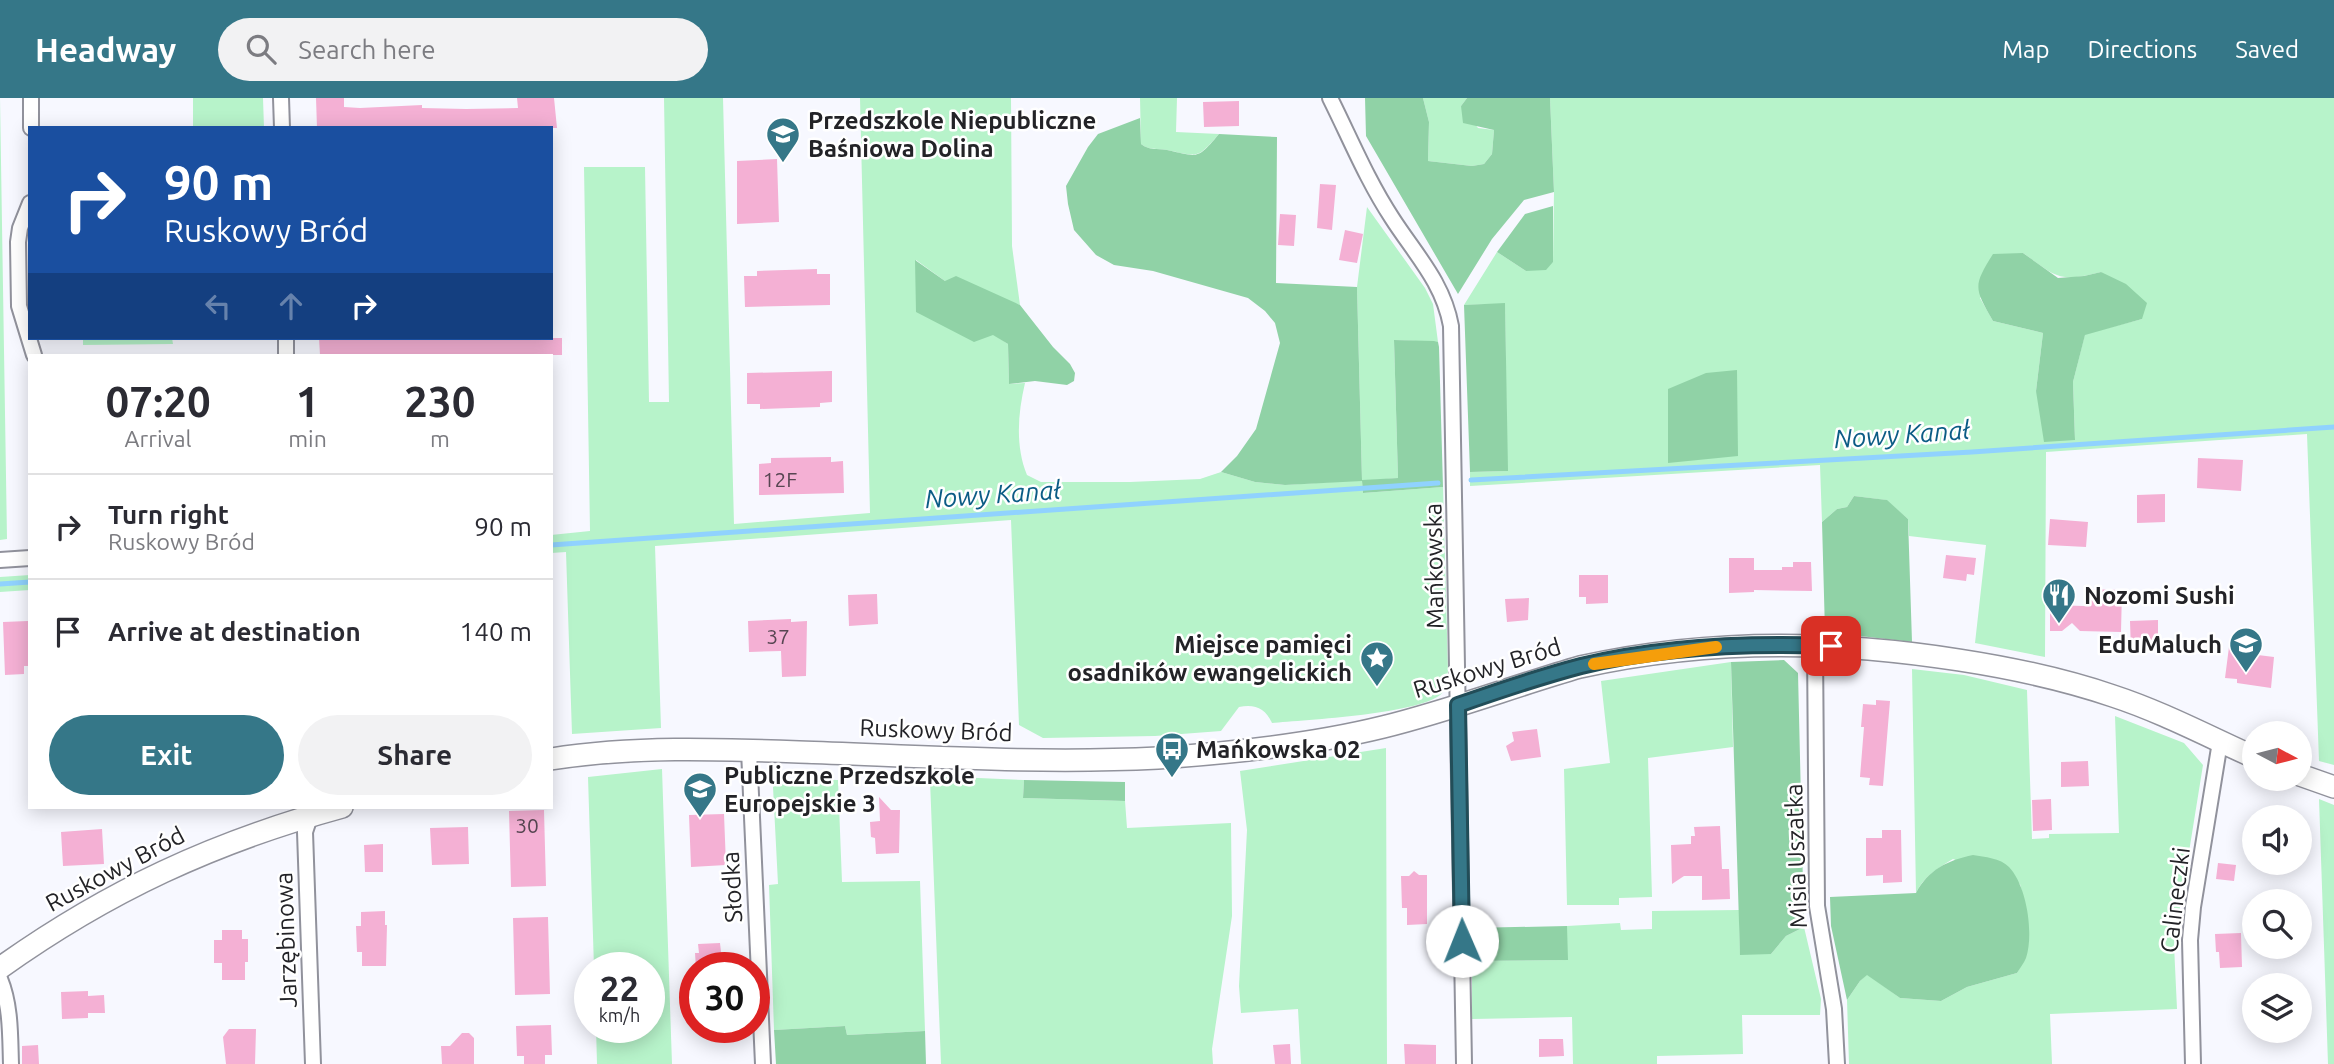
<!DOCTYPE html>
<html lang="en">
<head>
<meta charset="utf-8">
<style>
	:root { --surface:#fff; --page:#f2f2f3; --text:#2b2b33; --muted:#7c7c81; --line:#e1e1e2; --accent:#357788 }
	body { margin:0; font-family:Ubuntu,sans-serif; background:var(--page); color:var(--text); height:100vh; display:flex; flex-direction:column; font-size:26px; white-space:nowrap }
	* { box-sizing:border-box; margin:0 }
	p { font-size:23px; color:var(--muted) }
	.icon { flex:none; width:38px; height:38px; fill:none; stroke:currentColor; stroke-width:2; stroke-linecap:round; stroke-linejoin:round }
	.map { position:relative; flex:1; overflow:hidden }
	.drawer { position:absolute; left:28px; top:256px; width:525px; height:455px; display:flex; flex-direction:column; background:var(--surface); border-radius:0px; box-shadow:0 4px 18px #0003 }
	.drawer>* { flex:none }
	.hud { position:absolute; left:28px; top:28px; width:525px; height:214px; border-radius:0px; box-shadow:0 4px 18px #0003; background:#1a4fa0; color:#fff; overflow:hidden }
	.needle { width:46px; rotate:97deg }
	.buttons { position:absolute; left:2242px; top:623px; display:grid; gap:14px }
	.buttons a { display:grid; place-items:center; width:70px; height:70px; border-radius:50%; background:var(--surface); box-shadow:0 4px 18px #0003; font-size:35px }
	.speed { position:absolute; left:574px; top:854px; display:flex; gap:14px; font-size:35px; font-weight:700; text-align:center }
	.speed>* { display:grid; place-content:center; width:91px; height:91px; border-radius:50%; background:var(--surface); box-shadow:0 4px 18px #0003; line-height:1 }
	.speed small { font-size:18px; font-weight:400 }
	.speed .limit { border:10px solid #d22; background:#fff; color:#111 }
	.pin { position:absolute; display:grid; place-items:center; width:60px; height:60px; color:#fff; margin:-30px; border-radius:14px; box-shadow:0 4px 10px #0006 }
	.me { position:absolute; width:77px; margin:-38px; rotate:359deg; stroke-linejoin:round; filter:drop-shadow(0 0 5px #0008) }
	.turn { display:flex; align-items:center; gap:24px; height:147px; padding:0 21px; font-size:32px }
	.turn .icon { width:91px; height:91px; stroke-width:2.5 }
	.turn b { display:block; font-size:49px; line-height:60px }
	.lanes { display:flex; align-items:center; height:66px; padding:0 21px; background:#0003; justify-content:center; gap:35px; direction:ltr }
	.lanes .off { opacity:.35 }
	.eta { display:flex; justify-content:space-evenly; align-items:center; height:119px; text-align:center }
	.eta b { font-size:42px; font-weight:700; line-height:49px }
	.button { display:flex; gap:14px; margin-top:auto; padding:14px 21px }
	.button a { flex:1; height:80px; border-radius:42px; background:var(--accent); color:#fff; font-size:28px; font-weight:700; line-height:80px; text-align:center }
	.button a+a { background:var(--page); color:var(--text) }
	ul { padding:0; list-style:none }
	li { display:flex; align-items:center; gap:21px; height:105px; padding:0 21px; border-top:2px solid var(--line) }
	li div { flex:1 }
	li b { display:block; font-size:26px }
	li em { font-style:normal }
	header { display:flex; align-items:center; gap:42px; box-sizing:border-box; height:98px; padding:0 35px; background:var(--accent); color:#fff }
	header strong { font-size:33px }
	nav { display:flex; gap:38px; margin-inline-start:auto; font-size:24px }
	.search { width:490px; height:63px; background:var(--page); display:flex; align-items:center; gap:18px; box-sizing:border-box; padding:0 24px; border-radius:38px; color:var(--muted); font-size:26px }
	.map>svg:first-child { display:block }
	.green { fill:#b7f3ca; fill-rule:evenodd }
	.forest { fill:#90d2a6 }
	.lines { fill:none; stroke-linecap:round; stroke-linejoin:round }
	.stream { stroke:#90d2fe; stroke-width:5 }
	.building { fill:#f4b0d4 }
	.street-casing { stroke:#91929c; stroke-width:18 }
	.secondary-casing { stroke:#91929c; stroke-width:24 }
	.street { stroke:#fff; stroke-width:14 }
	.secondary { stroke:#fff; stroke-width:21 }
	.route-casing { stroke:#224d58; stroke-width:18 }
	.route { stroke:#357788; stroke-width:12 }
	.slow { stroke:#f59e0b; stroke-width:12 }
	.labels { text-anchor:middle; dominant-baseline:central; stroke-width:5; stroke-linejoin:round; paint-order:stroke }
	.number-label { font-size:21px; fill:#574652 }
	.poi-label { font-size:24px; font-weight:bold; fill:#232327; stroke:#fff; text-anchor:start }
	.street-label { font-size:24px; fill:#232327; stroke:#fff }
	.water-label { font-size:26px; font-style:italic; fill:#0b5c85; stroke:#fff }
</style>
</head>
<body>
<header>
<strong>Headway</strong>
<div class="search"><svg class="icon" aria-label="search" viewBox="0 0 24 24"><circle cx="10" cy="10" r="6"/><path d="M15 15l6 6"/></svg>Search here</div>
<nav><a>Map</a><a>Directions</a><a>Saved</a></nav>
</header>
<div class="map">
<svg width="2334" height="966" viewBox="0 0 2334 966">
	<rect width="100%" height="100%" fill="#f7f8ff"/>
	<path class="green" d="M0,0L7,441L0,442Z
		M193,0H263L264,30H193Z
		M664,0H723L734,426L870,415L860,0H1011L1012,148L1020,207L945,183L916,162V213L993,236L1008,246L1009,286L1025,285C1018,315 1015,348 1027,377L1041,384H1130L1200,381L1221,374L1255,384L1285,387L1362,382L1357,189L1367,109L1425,190L1433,206L1438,244L1394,242L1398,380L1362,383L1363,395L1443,389L1448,573C1447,579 1446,589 1443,594C1427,616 1303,622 1272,625C1265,610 1255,606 1239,609L1221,633L1155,638L1043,640L1019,627L1011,422L655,448L661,630L572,636L566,454L551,455V437L590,433L584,69H645L649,304H669Z
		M1140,0H1177L1176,34L1219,36C1197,61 1199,59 1167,52C1156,50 1150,53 1141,46Z
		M1423,0H1467L1461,8L1478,30L1494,32L1492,56L1484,66L1472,68L1428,63L1429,24Z
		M1550,0H2334V667L2319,663L2307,336L2046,354L2045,559L1975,545L1986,447L1909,438L1908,421L1886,402L1854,398L1847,409L1837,411L1822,424L1820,367L1470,388V374L1507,373L1505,206L1464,207L1497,154L1526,173L1553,164L1554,94ZM2023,155C2057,179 2058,185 2101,174L2142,221L2085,236L2073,284L2075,341L2036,293L2043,235L1993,223L1980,200Z
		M83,240H172L173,246L83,247Z
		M30,477V492L0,494V479Z
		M1731,564L1733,649L1648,660L1652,799L1619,800V807H1567L1564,671L1610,665L1601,583Z
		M1912,571L1964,577L2027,592L2032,741L2049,740V736L2119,735L2115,618L2184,645L2203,667L2174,847L2177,911L2050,916L2052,966H1849L1847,902L1860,883L1867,876L1900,900L1941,903L1967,889L2017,875C2034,844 2028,818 2020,786L1953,761C1937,771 1925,777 1916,795Z
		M1386,650L1387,966H1301L1298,911L1241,915L1239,888L1247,732L1240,673Z
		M662,671L672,966H597L596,929H649V870H594L588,679Z
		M933,678L1024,682L1023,700L1125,703L1127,730L1231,725L1232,818L1212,951L1213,966H941L930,682Z
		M779,681L838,682L842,784L920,783L925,933L847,937L845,928L774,932L769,787L778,786L773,689Z
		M2319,701L2334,707V966H2328Z
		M1739,812L1740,856H1771L1786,838L1804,829L1821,901L1820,917H1742L1743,956L1657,958V966H1573L1572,919L1472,921V863L1567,862V828L1620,825L1621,832L1652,831V813Z"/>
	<path class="forest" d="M1365,0H1423L1429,24L1428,63L1472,68L1484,66L1492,56L1494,32L1463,25L1461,8L1467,0H1550L1554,94L1524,102L1492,141L1458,196L1366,38Z
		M1140,20L1141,46C1150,53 1156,50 1167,52C1199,59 1197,62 1219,36L1277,39L1276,185L1357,189L1362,382L1398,380L1394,242L1434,243L1438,244L1439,249L1443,389L1363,395L1362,383L1285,387L1255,384L1221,374L1237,358L1256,331L1280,245L1275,225L1265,213L1248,200L1153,173L1114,167L1096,157L1074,132L1068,106L1066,88L1088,49L1098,36Z
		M1553,108V164L1546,172L1526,173L1497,154L1525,116Z
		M2023,155L2058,180L2084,178L2101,174L2126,186L2147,205L2142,221L2085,237L2073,284L2075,342L2044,344L2036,293L2043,235L1993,223C1974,190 1973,188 1993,156Z
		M915,162L945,183L956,178L1020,207L1053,249L1070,266L1075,275L1074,283L1067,287L1035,283L1009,286L1008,246L993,237L974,244L916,214Z
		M1505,205L1508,373L1470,374L1464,207Z
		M1737,272L1738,358L1668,365V291L1706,275Z
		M1854,398L1887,402L1908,421L1912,544L1825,534L1822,424L1837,411L1847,409Z
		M1784,562L1798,575L1804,829L1786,838L1771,856L1740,857L1731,564Z
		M1024,682L1125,684V703L1023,700Z
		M1973,757C1985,759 2000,760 2009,769C2027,788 2034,836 2026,860C2024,865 2020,870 2017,875L1967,889L1941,903L1900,900L1867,877L1860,883L1847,902L1831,828L1830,799L1916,795C1928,772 1948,762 1973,757Z
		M1567,828L1568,862L1472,863L1471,830Z
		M845,928L847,937L925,933L926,966H776L774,932Z"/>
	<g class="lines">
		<path class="stream" d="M1471,382L1972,354L2334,329
			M551,447L1438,385
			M0,486L30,484"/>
	</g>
	<path class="building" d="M316,0H344V9L360,10L422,7V10L466,11L518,10L517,0H554L557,30H317Z
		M1239,3V28L1204,29L1203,4Z
		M777,61L779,124L737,126V63Z
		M1320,86L1336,87L1332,132L1317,130Z
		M1280,116L1296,117L1294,148L1278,147Z
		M1345,132L1363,136L1357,165L1339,162Z
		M817,171V176H830V207L745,209L744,178H757V173Z
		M319,240H562V257H320Z
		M832,273V304L820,305V309L760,311V306H747V275Z
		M831,359V364L843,363L844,395L759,397V366L771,365V360Z
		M2198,360L2243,362L2241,393L2197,390Z
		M2165,396V424L2137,425V397Z
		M2050,421L2088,424L2086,449L2048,447Z
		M1946,457L1976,460L1974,477L1967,476L1966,483L1943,480Z
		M1729,460H1754V472H1782V469H1793V464H1811L1812,493L1754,492V494L1729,495Z
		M1579,477H1608V505L1586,506V499H1579Z
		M2084,491L2122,492L2121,534L2080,533L2072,525L2062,533H2050V507L2084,508Z
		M877,496L878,526L849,528L848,497Z
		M1529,500L1528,522L1507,524L1505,501Z
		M791,521V524L807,523L806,578L782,579L781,553L749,554L748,523Z
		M2158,522V553H2131L2130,523Z
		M28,523L30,568H24V576L5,577L3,524Z
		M2229,549L2243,550L2242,555L2274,559L2271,590L2237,585V581L2225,580Z
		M1876,602L1890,603L1883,688L1869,687L1870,680L1860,679L1864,629H1861L1863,606L1876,607Z
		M1537,631L1541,659L1511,663L1506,648L1514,643L1512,634Z
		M2088,663L2089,688L2061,689V664Z
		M879,699L891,712H900L899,755L876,756L875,740L871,739L870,724L880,723Z
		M2051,701L2052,732L2033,733L2032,702Z
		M544,712L546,788L511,789L509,713Z
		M724,716L726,767L691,769L689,717Z
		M1720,728L1722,771H1729L1730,801L1702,802V778H1684L1672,786L1671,747L1691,746V738H1695L1694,729Z
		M468,729L469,766L432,767L430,730Z
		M102,731L104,766L63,768L61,734Z
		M1882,732H1901L1902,784L1883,785V777L1866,778V740H1882Z
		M383,746V774H365L364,747Z
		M2218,765L2236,767L2234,783L2216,781Z
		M1414,773L1419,777H1427V826L1407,827V810H1402L1401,778H1409Z
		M385,813V827H387L386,868H362V854H357L356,828H361V814Z
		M548,819L550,896L515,897L513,820Z
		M222,832H242V841H248V864H245V882H222V865H214V842H222Z
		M2241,835L2242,869L2220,870L2219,854H2216L2215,836Z
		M720,845L721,854H725V870H696L695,855H699L698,846Z
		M88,893V898L104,897L105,915H88V920L62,921L61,894Z
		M551,927L552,957H545V966H524V958H517L516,928Z
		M229,931H256L255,966H226L223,939Z
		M462,935H469L474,940V966H442L441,948H450Z
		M1539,941H1563L1564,958L1539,959Z
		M1290,946L1291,966H1275L1273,947Z
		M1404,946L1436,947V966H1405Z
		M38,947L39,966H22V948Z"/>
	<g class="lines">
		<g class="street-casing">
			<path id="street" d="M31,0V30
				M281,0L282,30
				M1330,0C1350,40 1367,82 1392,120C1415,156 1443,184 1451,228L1464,966
				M30,105L20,130L18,144L19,208L34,257
				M286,240V257
				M0,462L30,460
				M1815,547L1817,808L1834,911L1837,966
				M749,652L763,966
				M312,713L305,734L313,966
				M0,881C11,908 10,937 11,966
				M2193,966L2190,842L2193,809L2220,644"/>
		</g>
		<g class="secondary-casing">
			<path id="secondary" d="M551,661C633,648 717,651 799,654C918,658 1039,666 1158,660C1233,655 1310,647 1383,629C1449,613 1514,588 1580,569C1705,541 1833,542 1959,562C2011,570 2063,581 2113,598C2162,614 2207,638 2254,659
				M2300,677L2334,689
				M0,870C108,793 214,744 342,709"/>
		</g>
		<use href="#street" class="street"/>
		<use href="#secondary" class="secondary"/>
	</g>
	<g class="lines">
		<g class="route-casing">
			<path id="route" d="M1462,843L1458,607C1498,593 1539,579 1581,568C1659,549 1751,545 1831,548"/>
		</g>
		<use href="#route" class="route"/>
		<path class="slow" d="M1594,566L1716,549"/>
	</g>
	<defs>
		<g id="school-pin" transform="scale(1.75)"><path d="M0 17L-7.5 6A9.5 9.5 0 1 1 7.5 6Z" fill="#357788" stroke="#fff"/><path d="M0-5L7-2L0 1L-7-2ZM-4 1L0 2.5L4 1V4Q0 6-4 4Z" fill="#fff"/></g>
		<g id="restaurant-pin" transform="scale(1.75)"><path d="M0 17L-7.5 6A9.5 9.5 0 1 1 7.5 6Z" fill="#357788" stroke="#fff"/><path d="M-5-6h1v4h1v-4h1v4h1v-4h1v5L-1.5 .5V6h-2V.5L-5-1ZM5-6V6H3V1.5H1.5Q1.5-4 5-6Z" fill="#fff"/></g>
		<g id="sight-pin" transform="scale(1.75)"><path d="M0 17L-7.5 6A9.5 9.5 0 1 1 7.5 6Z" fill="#357788" stroke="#fff"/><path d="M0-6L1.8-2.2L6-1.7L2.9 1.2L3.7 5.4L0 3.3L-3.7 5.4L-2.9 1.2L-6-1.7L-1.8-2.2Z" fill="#fff"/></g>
		<g id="bus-pin" transform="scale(1.75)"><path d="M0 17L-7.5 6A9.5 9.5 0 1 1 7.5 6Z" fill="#357788" stroke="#fff"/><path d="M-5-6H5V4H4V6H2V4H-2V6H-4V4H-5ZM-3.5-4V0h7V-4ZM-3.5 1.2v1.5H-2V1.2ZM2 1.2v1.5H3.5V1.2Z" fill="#fff"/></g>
	</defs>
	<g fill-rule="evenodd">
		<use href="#school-pin" x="783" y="36"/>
		<use href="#restaurant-pin" x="2059" y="497"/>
		<use href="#school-pin" x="2246" y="546"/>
		<use href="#sight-pin" x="1377" y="560"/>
		<use href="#bus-pin" x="1172" y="651"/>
		<use href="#school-pin" x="700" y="691"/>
	</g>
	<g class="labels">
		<g class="number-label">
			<text x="780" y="381">12F</text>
			<text x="778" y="538">37</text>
			<text x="527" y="727">30</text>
		</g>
		<g class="poi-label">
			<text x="808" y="22">Przedszkole Niepubliczne<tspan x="808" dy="28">Baśniowa Dolina</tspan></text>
			<text x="2084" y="497">Nozomi Sushi</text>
			<text x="1352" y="546" text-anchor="end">Miejsce pamięci<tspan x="1352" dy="28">osadników ewangelickich</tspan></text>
			<text x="2222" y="546" text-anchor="end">EduMaluch</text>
			<text x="1196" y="651">Mańkowska 02</text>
			<text x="724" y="677">Publiczne Przedszkole<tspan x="724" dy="28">Europejskie 3</tspan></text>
		</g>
		<g class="street-label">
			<text transform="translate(1434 468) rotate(-91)">Mańkowska</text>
			<text transform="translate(1487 570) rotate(-17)">Ruskowy Bród</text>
			<text transform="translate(936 632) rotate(2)">Ruskowy Bród</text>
			<text transform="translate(1796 758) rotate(-92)">Misia Uszatka</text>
			<text transform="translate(115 771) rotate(-28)">Ruskowy Bród</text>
			<text transform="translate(732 789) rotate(-93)">Słodka</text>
			<text transform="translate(2175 802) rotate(-83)">Calineczki</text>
			<text transform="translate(286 842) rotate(-92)">Jarzębinowa</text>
		</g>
		<g class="water-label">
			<text transform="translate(1902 336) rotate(-4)">Nowy Kanał</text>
			<text transform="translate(993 396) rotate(-4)">Nowy Kanał</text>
		</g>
	</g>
</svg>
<div class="buttons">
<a><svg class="needle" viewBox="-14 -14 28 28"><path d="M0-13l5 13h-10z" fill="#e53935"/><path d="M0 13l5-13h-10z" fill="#7c7c81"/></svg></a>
<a><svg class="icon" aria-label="sound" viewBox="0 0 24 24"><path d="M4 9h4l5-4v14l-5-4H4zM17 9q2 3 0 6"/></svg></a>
<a><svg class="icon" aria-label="search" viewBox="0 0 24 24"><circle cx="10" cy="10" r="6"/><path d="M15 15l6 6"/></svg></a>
<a><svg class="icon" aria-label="layers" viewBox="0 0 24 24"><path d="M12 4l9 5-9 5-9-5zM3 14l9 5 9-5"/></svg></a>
</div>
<div class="speed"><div>22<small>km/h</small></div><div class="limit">30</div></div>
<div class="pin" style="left:1831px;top:548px;background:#d93025"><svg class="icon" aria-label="arrive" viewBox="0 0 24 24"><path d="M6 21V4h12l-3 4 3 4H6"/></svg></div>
<svg class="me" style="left:1462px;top:843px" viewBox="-20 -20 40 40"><circle r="19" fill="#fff"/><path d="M0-13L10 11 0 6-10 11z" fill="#357788"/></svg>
<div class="hud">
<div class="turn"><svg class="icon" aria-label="right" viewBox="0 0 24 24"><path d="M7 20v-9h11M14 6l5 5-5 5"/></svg><div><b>90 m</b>Ruskowy Bród</div></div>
<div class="lanes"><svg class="icon off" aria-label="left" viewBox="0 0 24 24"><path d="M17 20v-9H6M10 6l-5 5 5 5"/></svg><svg class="icon off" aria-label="ahead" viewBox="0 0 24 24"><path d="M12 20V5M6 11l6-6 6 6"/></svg><svg class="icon" aria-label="right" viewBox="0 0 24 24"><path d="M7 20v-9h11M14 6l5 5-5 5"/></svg></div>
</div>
<section class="drawer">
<div class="eta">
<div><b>07:20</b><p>Arrival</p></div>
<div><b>1</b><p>min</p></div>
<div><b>230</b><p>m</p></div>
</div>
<ul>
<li><svg class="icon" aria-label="right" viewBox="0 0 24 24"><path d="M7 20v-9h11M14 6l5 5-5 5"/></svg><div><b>Turn right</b><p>Ruskowy Bród</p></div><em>90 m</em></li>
<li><svg class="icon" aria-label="arrive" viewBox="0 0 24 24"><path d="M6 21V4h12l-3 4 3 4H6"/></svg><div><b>Arrive at destination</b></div><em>140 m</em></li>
</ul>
<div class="button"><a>Exit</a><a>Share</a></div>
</section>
</div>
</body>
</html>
